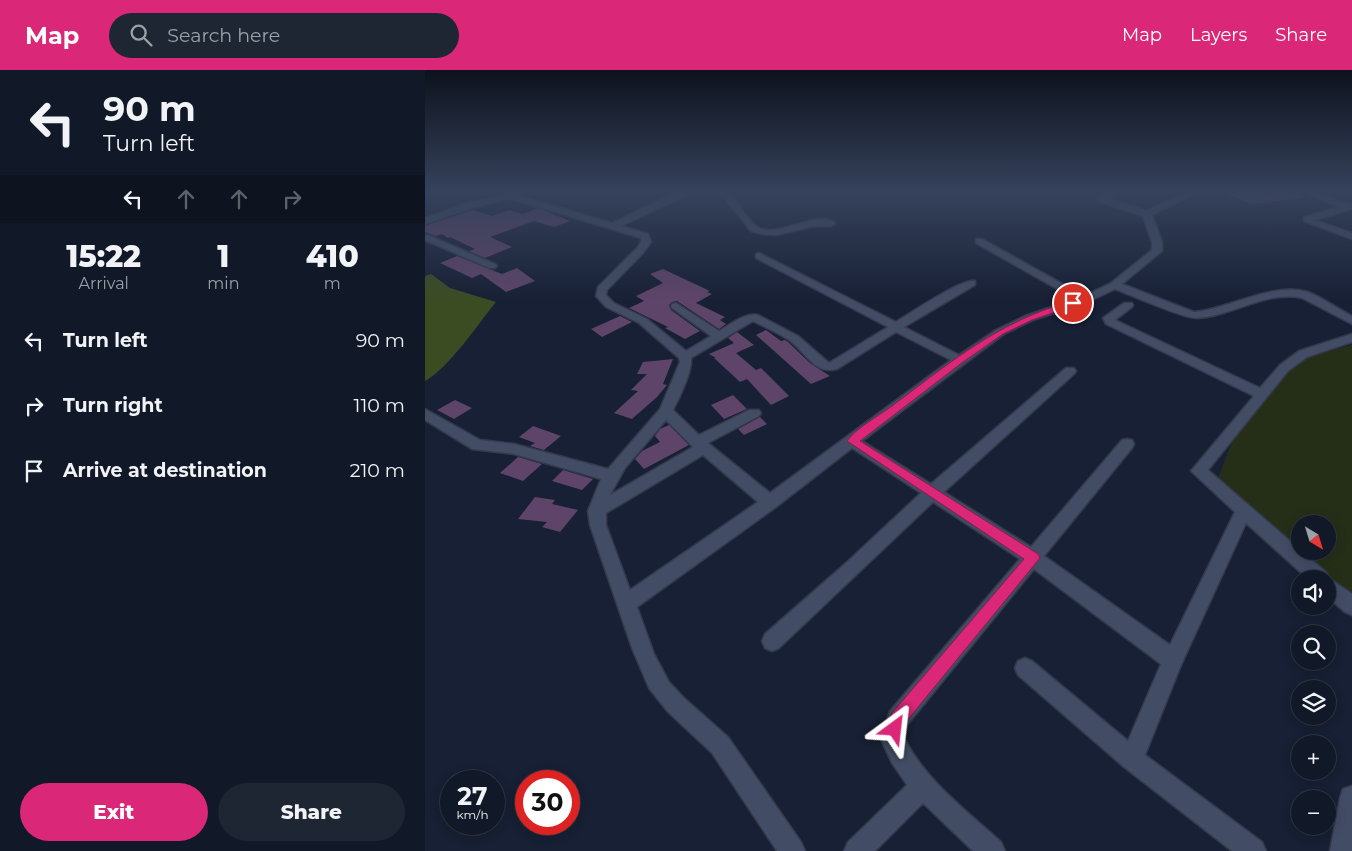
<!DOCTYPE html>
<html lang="en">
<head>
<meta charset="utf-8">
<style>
	:root { --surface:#111827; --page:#1e2533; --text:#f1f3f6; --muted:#9ca0a7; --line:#303744; --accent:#db2777 }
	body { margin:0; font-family:Montserrat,sans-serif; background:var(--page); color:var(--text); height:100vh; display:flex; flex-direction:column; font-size:19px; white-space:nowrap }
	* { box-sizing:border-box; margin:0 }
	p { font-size:16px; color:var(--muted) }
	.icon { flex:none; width:28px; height:28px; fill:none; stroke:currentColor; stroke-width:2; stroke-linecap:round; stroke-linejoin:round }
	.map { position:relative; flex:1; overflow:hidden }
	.panel { display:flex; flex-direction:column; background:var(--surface); width:425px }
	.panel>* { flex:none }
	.hud { background:#111827; color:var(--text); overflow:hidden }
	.needle { width:32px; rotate:142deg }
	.controls { position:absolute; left:866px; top:445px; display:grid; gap:10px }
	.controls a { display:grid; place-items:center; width:45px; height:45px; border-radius:50%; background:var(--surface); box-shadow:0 2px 12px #0003,0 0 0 1px var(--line); font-size:25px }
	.speed { position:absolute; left:15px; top:700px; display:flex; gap:10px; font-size:25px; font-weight:700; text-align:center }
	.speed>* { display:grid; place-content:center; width:65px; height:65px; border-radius:50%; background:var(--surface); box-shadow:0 2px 12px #0003,0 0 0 1px var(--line); line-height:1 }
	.speed small { font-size:12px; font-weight:400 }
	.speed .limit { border:8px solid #d22; background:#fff; color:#111 }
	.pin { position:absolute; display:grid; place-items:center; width:42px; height:42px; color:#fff; margin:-21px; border:2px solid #fff; border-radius:50%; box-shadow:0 1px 5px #0007 }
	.me { position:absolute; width:55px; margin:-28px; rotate:30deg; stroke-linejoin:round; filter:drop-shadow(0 0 4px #0008) }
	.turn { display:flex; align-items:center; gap:18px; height:105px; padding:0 20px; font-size:22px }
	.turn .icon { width:65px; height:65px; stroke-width:2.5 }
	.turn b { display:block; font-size:35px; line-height:42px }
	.lanes { display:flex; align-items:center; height:48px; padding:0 20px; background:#0003; justify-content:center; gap:25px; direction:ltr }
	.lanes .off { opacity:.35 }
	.eta { display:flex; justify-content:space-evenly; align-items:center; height:85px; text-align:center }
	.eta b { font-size:30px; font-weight:800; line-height:35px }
	.button { display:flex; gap:10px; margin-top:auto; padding:10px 20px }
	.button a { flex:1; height:58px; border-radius:30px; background:var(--accent); color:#fff; font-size:20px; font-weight:800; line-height:58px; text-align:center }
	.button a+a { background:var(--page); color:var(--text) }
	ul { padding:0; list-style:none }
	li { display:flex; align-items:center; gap:15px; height:65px; padding:0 20px }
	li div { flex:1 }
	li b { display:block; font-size:19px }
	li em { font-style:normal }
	header { display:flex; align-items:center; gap:30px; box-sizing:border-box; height:70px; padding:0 25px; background:var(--accent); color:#fff }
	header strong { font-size:24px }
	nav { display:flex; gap:28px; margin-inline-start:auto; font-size:18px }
	.search { width:350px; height:45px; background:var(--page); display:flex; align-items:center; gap:12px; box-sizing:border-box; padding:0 18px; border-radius:28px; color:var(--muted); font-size:19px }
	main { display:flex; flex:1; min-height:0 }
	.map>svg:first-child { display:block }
	.green { fill:#252f17; fill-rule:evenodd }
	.forest { fill:#3b4c23 }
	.building { fill:#5d4468 }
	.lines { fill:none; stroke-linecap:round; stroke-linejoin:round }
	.minor-casing { stroke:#34394b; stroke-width:3 }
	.minor { fill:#424c64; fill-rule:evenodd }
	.route { fill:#db2777; stroke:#8e194d }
</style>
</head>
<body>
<header>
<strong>Map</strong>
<div class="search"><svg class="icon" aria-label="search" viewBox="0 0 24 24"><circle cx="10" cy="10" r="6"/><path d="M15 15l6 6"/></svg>Search here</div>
<nav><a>Map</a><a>Layers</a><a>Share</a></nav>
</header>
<main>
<section class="panel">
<div class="hud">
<div class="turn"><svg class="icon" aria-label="left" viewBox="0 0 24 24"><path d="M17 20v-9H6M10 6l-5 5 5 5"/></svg><div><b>90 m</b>Turn left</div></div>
<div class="lanes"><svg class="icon" aria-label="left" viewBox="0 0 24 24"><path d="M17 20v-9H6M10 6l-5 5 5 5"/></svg><svg class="icon off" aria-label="ahead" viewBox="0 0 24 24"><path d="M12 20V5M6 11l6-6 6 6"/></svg><svg class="icon off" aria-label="ahead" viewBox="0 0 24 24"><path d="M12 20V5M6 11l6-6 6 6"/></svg><svg class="icon off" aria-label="right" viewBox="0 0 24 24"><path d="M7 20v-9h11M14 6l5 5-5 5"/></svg></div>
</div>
<div class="eta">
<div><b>15:22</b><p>Arrival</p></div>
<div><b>1</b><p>min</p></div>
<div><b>410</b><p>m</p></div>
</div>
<ul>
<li><svg class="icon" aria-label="left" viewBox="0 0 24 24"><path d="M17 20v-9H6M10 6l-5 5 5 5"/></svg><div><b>Turn left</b></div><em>90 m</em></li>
<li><svg class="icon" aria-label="right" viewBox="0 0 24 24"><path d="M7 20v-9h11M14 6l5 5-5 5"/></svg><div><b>Turn right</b></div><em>110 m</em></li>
<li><svg class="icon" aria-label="arrive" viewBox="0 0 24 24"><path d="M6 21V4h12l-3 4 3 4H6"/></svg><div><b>Arrive at destination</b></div><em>210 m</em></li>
</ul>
<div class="button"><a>Exit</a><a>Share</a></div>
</section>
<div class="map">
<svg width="927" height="781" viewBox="0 0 927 781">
	<rect width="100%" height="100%" fill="#172034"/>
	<path class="green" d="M927,275V527L791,413L807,372L874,289ZM875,454H902V481H875Z"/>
	<path class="forest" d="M6,204L25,218L71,232C53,254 24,298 0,311V206Z"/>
	<path class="building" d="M795,121H873L879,125V128L826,134Z
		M113,138L145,151L129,157L109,151L65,167L87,177L60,188L44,181L50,179L25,167L23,168L17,164L11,166L0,162V156L48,140L67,146L84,140L98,144Z
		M32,186L77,204L92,198L110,211L81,222L56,204L47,208L15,193Z
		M238,199L285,221L282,222L287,224L271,233L300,247L295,250L301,254L294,259L252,231L247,232L244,235L246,240L275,261L260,269L240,258L243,257L204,238L219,231L211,226L238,213L225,204Z
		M195,246L207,252L177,267L166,259Z
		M341,260L356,271L360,270L363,272L385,293L405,306L386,314L331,265Z
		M312,262L329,275L311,283L331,300L336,298L364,326L346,335L322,309L315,312L289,288H291L284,284L309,273L303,268Z
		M248,289L238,314L242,315L232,327L207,349L189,343L213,321L206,320L222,304H212L218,292Z
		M308,325L322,339L299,349L286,335Z
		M30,330L47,338L29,349L12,340Z
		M335,347L342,354L319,365L313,359Z
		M244,355L264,375L219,399L210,389L217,381L235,372L230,366L235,359Z
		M108,356L136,366L119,380L105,376L110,373L94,367Z
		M93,387L117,394L98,411L75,403Z
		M138,400L168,409L157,420L127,411Z
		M110,427L130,430L127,434L153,440L135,462L117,457L122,452L93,449Z"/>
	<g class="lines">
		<g class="minor-casing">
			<path id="minor" d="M98,121L100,123L99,125L94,126L187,153L253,121H270L196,156L223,164L226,172L219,182L182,220L181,225L189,233L222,249L261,281L286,266L247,238L246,236L247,234L251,233L294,261C305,255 320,242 333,245L373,266L404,293L463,257L331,188V184L334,183L471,252C484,244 537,208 550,211V215L479,257L534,285L571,260L600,246L650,229L551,173V169H557L659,226L686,213L727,180V172L718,146L673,131V127L680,121H688L687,126L682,128L721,141L765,121H775L727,145L737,172V181L697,214L769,242C804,239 849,211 883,222C898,228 913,239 927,246V254L877,228C841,220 806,247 771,248C757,248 706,225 690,219L663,232L608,250L579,264L437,371L506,414L641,298H649L651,301L649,304L519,422L606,477L697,370L702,369L707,370L709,374L707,378L619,486L745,575L810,442L766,401L829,326L681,254L678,248L699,233H707L708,235L707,237L690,250L835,318L855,295L874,281L927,264V272L882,287L863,301L783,400L902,503L904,508L927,524V545L920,542L902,527V509H883L821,453L756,595L720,685L837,772L841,781H807L699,697L593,605L590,598L593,591L600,588L607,591L703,671L736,594L609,499L482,655L479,668C501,711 541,740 576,772L580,781H548L498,733L450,781H419L423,772L482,715L467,693L456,669L465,641L595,489L508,432L354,578L347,581L340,578L337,571L340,564L420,494L496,423L427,378L351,437L212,537L229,584L244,612L258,627L303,667L376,772L380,781H352L287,683L243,642L224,618L207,578L165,455L163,441L176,409L89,384L47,379L0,350V339L55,370L89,374L183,399L235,339L255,292L254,288L214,253L181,237L171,226L173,217L212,178L216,172V168L85,128L50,137L0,154V148L44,133ZM328,251C340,257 353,263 364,270C381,282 389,305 412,299L471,262L526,290L345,423L283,373L334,346L336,343L334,340H324L274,365L248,340C254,329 268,300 266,288ZM241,350L268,377L185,425L200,398ZM278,385L333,432L205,520L181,455V443Z
				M291,121H300L306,124C312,132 325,154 334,158C355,168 392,139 410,153L406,156H389L351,165L337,164L326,161L300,128Z
				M875,121H886L924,134H927V139L889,150L927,163V169L879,151V147L915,137Z
				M0,164L70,194L72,196L70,198H64L0,170Z
				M927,716V781H905L915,728L918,719Z"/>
		</g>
		<use href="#minor" class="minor"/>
	</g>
	<linearGradient id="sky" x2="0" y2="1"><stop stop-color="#0d121d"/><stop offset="0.53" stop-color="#36425c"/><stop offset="1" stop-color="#36425c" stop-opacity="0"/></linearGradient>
	<rect width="927" height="230" fill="url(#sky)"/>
	<path class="route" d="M648,231L652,233L651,235L607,250L578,264L538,292L435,371L613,484L615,488L480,653L476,665L470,667L464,665L462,659L467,643L599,489L422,371C430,359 455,345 467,336C526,292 575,250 648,231Z"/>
</svg>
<div class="controls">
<a><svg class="needle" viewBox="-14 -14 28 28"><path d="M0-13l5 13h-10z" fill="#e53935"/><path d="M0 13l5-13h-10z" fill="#9ca0a7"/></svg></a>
<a><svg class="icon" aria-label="sound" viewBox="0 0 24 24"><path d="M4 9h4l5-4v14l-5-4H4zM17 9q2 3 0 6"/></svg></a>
<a><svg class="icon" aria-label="search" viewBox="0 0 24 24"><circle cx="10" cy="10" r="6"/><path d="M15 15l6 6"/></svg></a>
<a><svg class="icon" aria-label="layers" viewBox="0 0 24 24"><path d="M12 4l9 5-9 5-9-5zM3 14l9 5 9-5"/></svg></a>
<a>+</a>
<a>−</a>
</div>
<div class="speed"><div>27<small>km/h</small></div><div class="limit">30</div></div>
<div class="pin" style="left:648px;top:233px;background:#d93025"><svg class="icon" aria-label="arrive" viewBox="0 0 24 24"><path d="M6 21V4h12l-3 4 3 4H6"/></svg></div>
<svg class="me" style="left:470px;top:659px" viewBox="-20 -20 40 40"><path d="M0-17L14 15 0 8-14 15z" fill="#db2777" stroke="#fff" stroke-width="4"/></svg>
</div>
</main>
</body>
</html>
